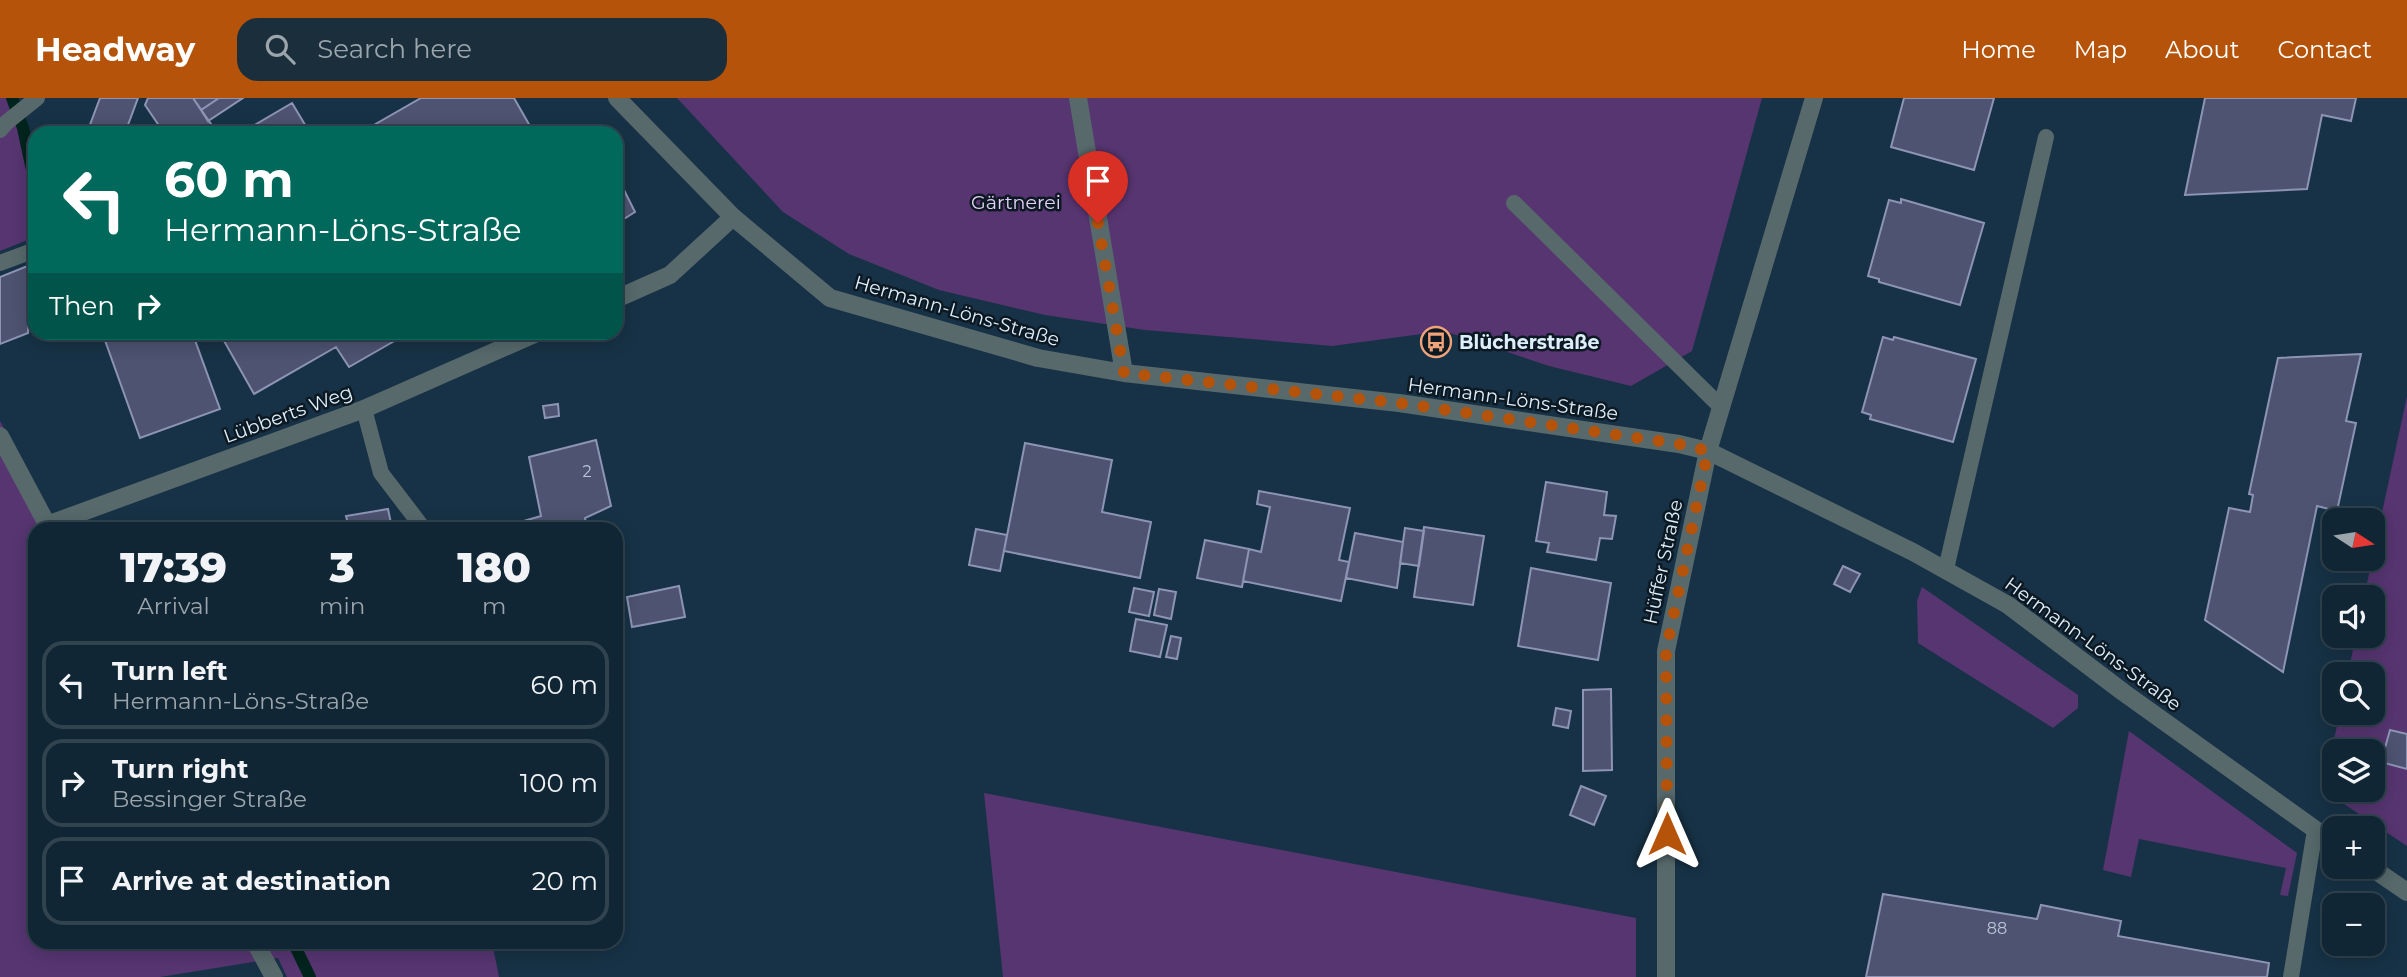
<!DOCTYPE html>
<html lang="en">
<head>
<meta charset="utf-8">
<style>
	:root { --surface:#112634; --page:#1a2e3c; --text:#f1f3f6; --muted:#9ca5ac; --line:#30434f; --accent:#b45309 }
	body { margin:0; font-family:Montserrat,sans-serif; background:var(--page); color:var(--text); height:100vh; display:flex; flex-direction:column; font-size:26px; white-space:nowrap }
	* { box-sizing:border-box; margin:0 }
	p { font-size:23px; color:var(--muted) }
	.icon { flex:none; width:38px; height:38px; fill:none; stroke:currentColor; stroke-width:2; stroke-linecap:round; stroke-linejoin:round }
	.map { position:relative; flex:1; overflow:hidden }
	.details { position:absolute; left:28px; top:424px; width:595px; height:427px; display:flex; flex-direction:column; background:var(--surface); border-radius:21px; box-shadow:0 4px 18px #0003,0 0 0 2px var(--line) }
	.details>* { flex:none }
	.banner { position:absolute; left:28px; top:28px; width:595px; height:214px; border-radius:21px; box-shadow:0 4px 18px #0003,0 0 0 2px var(--line); background:#00695c; color:#fff; overflow:hidden }
	.needle { width:46px; rotate:102deg }
	.controls { position:absolute; left:2322px; top:410px; display:grid; gap:14px }
	.controls a { display:grid; place-items:center; width:63px; height:63px; border-radius:14px; background:var(--surface); box-shadow:0 4px 18px #0003,0 0 0 2px var(--line); font-size:35px }
	.pin { position:absolute; display:grid; place-items:center; width:60px; height:60px; color:#fff; margin:-72px -30px; border-radius:50% 50% 50% 0; rotate:-45deg; box-shadow:0 0 7px #0007 }
	.pin .icon { rotate:45deg }
	.me { position:absolute; width:77px; margin:-38px; rotate:0deg; stroke-linejoin:round; filter:drop-shadow(0 0 5px #0008) }
	.turn { display:flex; align-items:center; gap:24px; height:147px; padding:0 21px; font-size:32px }
	.turn .icon { width:91px; height:91px; stroke-width:2.5 }
	.turn b { display:block; font-size:49px; line-height:60px }
	.then { display:flex; align-items:center; height:66px; padding:0 21px; background:#0003; gap:14px; font-size:26px }
	.eta { display:flex; justify-content:space-evenly; align-items:center; height:119px; text-align:center }
	.eta b { font-size:42px; font-weight:800; line-height:49px }
	ul { padding:0; list-style:none }
	li { display:flex; align-items:center; gap:21px; height:88px; margin:0 14px 10px; padding:0 7px; border:4px solid var(--line); border-radius:21px }
	li div { flex:1 }
	li b { display:block; font-size:26px }
	li em { font-style:normal }
	header { display:flex; align-items:center; gap:42px; box-sizing:border-box; height:98px; padding:0 35px; background:var(--accent); color:#fff }
	header strong { font-size:33px }
	nav { display:flex; gap:38px; margin-inline-start:auto; font-size:24px }
	.search { width:490px; height:63px; background:var(--page); display:flex; align-items:center; gap:18px; box-sizing:border-box; padding:0 24px; border-radius:21px; color:var(--muted); font-size:26px }
	.map>svg:first-child { display:block }
	.green { fill:#573571; fill-rule:evenodd }
	.lines { fill:none; stroke-linecap:round; stroke-linejoin:round }
	.stream { stroke:#00241c; stroke-width:12 }
	.building { fill:#4d5370; stroke:#8d94b4; stroke-width:2 }
	.service { stroke:#57696b; stroke-width:16 }
	.minor { stroke:#57696b; stroke-width:18 }
	.route { stroke:#b45309; stroke-width:12; stroke-dasharray:0 21.6 }
	.labels { text-anchor:middle; dominant-baseline:central; stroke-width:5; stroke-linejoin:round; paint-order:stroke }
	.number-label { font-size:16px; fill:#bac7d8 }
	.park-label { font-size:19px; fill:#e5d0f8; stroke:#0d1922 }
	.street-label { font-size:19px; fill:#deeefb; stroke:#0d1922 }
	.poi-label { font-size:19px; font-weight:bold; fill:#deeefb; stroke:#0d1922; text-anchor:start }
</style>
</head>
<body>
<header>
<strong>Headway</strong>
<div class="search"><svg class="icon" aria-label="search" viewBox="0 0 24 24"><circle cx="10" cy="10" r="6"/><path d="M15 15l6 6"/></svg>Search here</div>
<nav><a>Home</a><a>Map</a><a>About</a><a>Contact</a></nav>
</header>
<div class="map">
<svg width="2407" height="879" viewBox="0 0 2407 879">
	<rect width="100%" height="100%" fill="#173246"/>
	<path class="green" d="M0,0H18L35,62V139L0,153Z
		M677,0H1762L1692,253L1631,288L1549,268L1444,233L1332,248L1145,232L1045,217L939,192L849,156L783,114Z
		M2407,298V748L2323,692L2340,614H2373V576H2348L2356,537H2373V499H2364ZM2334,653H2373V691H2334Z
		M0,323L59,430H35V844H492L499,879H287L278,860L160,879H0Z
		M1922,489L2078,597V610L2053,630L1918,545L1917,503Z
		M2129,633L2297,755L2288,798L2280,797L2286,770L2139,741L2131,779L2103,772Z
		M984,695L1636,820V879H1003Z"/>
	<g class="lines">
		<path class="stream" d="M12,0L23,30L35,86
			M293,844L310,879"/>
	</g>
	<path class="building" d="M100,0H138L125,35H95L88,32Z
		M148,0H193L211,26L198,35H164L145,7Z
		M193,0H219L201,12Z
		M219,0H243L208,23L201,12Z
		M421,0H514L534,35H360Z
		M1904,0H1994L1974,72L1891,49Z
		M2205,0H2356L2351,23L2322,17L2307,91L2185,97Z
		M292,5L310,35H241Z
		M622,88L635,114L616,126V91Z
		M1901,101L1984,125L1960,207L1879,184V181L1868,178L1889,102L1901,105Z
		M30,167L28,235L0,246V179Z
		M102,234H192L220,311L140,340Z
		M219,234H410L349,269L336,249L254,296Z
		M1883,239L1893,242L1894,239L1976,261L1953,344L1870,321L1871,317L1862,314Z
		M2361,256L2346,323L2356,325L2337,413L2317,408L2283,574L2205,522L2229,410L2250,414L2253,397L2249,396L2278,260Z
		M558,306L559,318L545,320L543,308Z
		M596,342L611,408L585,420L587,430H507L506,428L541,418L529,359Z
		M1025,345L1112,362L1102,414L1151,424L1140,480L1004,453Z
		M1546,384L1607,394L1604,417L1616,418L1612,441L1600,440L1596,462L1547,454L1549,445L1536,443Z
		M1259,393L1350,410L1339,462L1349,464L1341,503L1243,483L1249,451L1261,454L1270,409L1257,406Z
		M388,411L392,430H349L346,418Z
		M1424,429L1484,438L1473,507L1414,499Z
		M1405,430L1424,433L1419,468L1400,465Z
		M976,431L1007,437L1000,473L969,467Z
		M1355,435L1403,444L1397,490L1346,480Z
		M1205,442L1249,451L1242,489L1197,480Z
		M1843,468L1860,476L1850,494L1834,486Z
		M1531,470L1611,485L1598,562L1518,548Z
		M679,488L685,519L632,529L627,499Z
		M1134,490L1154,494L1149,518L1129,514Z
		M1159,491L1176,494L1171,521L1154,517Z
		M1136,521L1167,527L1160,559L1130,553Z
		M1171,538L1181,540L1177,561L1166,559Z
		M1611,591L1612,672L1583,673V592Z
		M1556,610L1571,613L1568,630L1553,627Z
		M2390,632L2407,636V671L2381,664Z
		M1581,688L1606,698L1594,727L1570,717Z
		M1883,796L2037,821L2041,807L2121,823L2118,838L2269,865L2267,879H1866Z"/>
	<g class="lines">
		<path class="service" d="M0,32L7,24L37,0
			M1514,105L1721,309
			M0,165L35,152
			M364,311L381,375L423,430
			M1946,471L2046,39
			M2291,879L2315,732"/>
		<path class="minor" d="M617,0L733,119L830,200L1038,260L1124,275L1399,305L1679,346L1708,353L1913,454L2008,507L2123,594L2334,745
			M1078,0L1124,275
			M616,201L670,177L733,119
			M0,338L49,430
			M47,427L364,311L539,234
			M2369,768L2407,794
			M255,844L274,879
			M1666,879V553L1708,353L1814,0"/>
	</g>
	<g class="lines">
		<path class="route" d="M1098,125L1124,275L1399,305L1679,346L1708,353L1666,553L1667,736"/>
	</g>
	<defs>
		<g id="bus-ring" transform="scale(1.575)"><circle r="9.5" fill="#0d1922" stroke="#f0a279" stroke-width="1.5"/><path d="M-5-6H5V4H4V6H2V4H-2V6H-4V4H-5ZM-3.5-4V0h7V-4ZM-3.5 1.2v1.5H-2V1.2ZM2 1.2v1.5H3.5V1.2Z" fill="#f0a279"/></g>
	</defs>
	<g fill-rule="evenodd">
		<use href="#bus-ring" x="1436" y="244"/>
	</g>
	<g class="labels">
		<g class="number-label">
			<text x="587" y="373">2</text>
			<text x="1997" y="830">88</text>
		</g>
		<g class="park-label">
			<text x="1016" y="104">Gärtnerei</text>
		</g>
		<g class="street-label">
			<text transform="translate(957 213) rotate(16)">Hermann-Löns-Straße</text>
			<text transform="translate(1513 301) rotate(8)">Hermann-Löns-Straße</text>
			<text transform="translate(288 316) rotate(-20)">Lübberts Weg</text>
			<text transform="translate(1663 464) rotate(-78)">Hüffer Straße</text>
			<text transform="translate(2093 546) rotate(36)">Hermann-Löns-Straße</text>
		</g>
		<g class="poi-label">
			<text x="1459" y="244">Blücherstraße</text>
		</g>
	</g>
</svg>
<div class="controls">
<a><svg class="needle" viewBox="-14 -14 28 28"><path d="M0-13l5 13h-10z" fill="#e53935"/><path d="M0 13l5-13h-10z" fill="#9ca5ac"/></svg></a>
<a><svg class="icon" aria-label="sound" viewBox="0 0 24 24"><path d="M4 9h4l5-4v14l-5-4H4zM17 9q2 3 0 6"/></svg></a>
<a><svg class="icon" aria-label="search" viewBox="0 0 24 24"><circle cx="10" cy="10" r="6"/><path d="M15 15l6 6"/></svg></a>
<a><svg class="icon" aria-label="layers" viewBox="0 0 24 24"><path d="M12 4l9 5-9 5-9-5zM3 14l9 5 9-5"/></svg></a>
<a>+</a>
<a>−</a>
</div>
<div class="pin" style="left:1098px;top:125px;background:#d93025"><svg class="icon" aria-label="arrive" viewBox="0 0 24 24"><path d="M6 21V4h12l-3 4 3 4H6"/></svg></div>
<svg class="me" style="left:1667px;top:736px" viewBox="-20 -20 40 40"><path d="M0-17L14 15 0 8-14 15z" fill="#b45309" stroke="#fff" stroke-width="4"/></svg>
<div class="banner">
<div class="turn"><svg class="icon" aria-label="left" viewBox="0 0 24 24"><path d="M17 20v-9H6M10 6l-5 5 5 5"/></svg><div><b>60 m</b>Hermann-Löns-Straße</div></div>
<div class="then">Then<svg class="icon" aria-label="right" viewBox="0 0 24 24"><path d="M7 20v-9h11M14 6l5 5-5 5"/></svg></div>
</div>
<section class="details">
<div class="eta">
<div><b>17:39</b><p>Arrival</p></div>
<div><b>3</b><p>min</p></div>
<div><b>180</b><p>m</p></div>
</div>
<ul>
<li><svg class="icon" aria-label="left" viewBox="0 0 24 24"><path d="M17 20v-9H6M10 6l-5 5 5 5"/></svg><div><b>Turn left</b><p>Hermann-Löns-Straße</p></div><em>60 m</em></li>
<li><svg class="icon" aria-label="right" viewBox="0 0 24 24"><path d="M7 20v-9h11M14 6l5 5-5 5"/></svg><div><b>Turn right</b><p>Bessinger Straße</p></div><em>100 m</em></li>
<li><svg class="icon" aria-label="arrive" viewBox="0 0 24 24"><path d="M6 21V4h12l-3 4 3 4H6"/></svg><div><b>Arrive at destination</b></div><em>20 m</em></li>
</ul>
</section>
</div>
</body>
</html>
